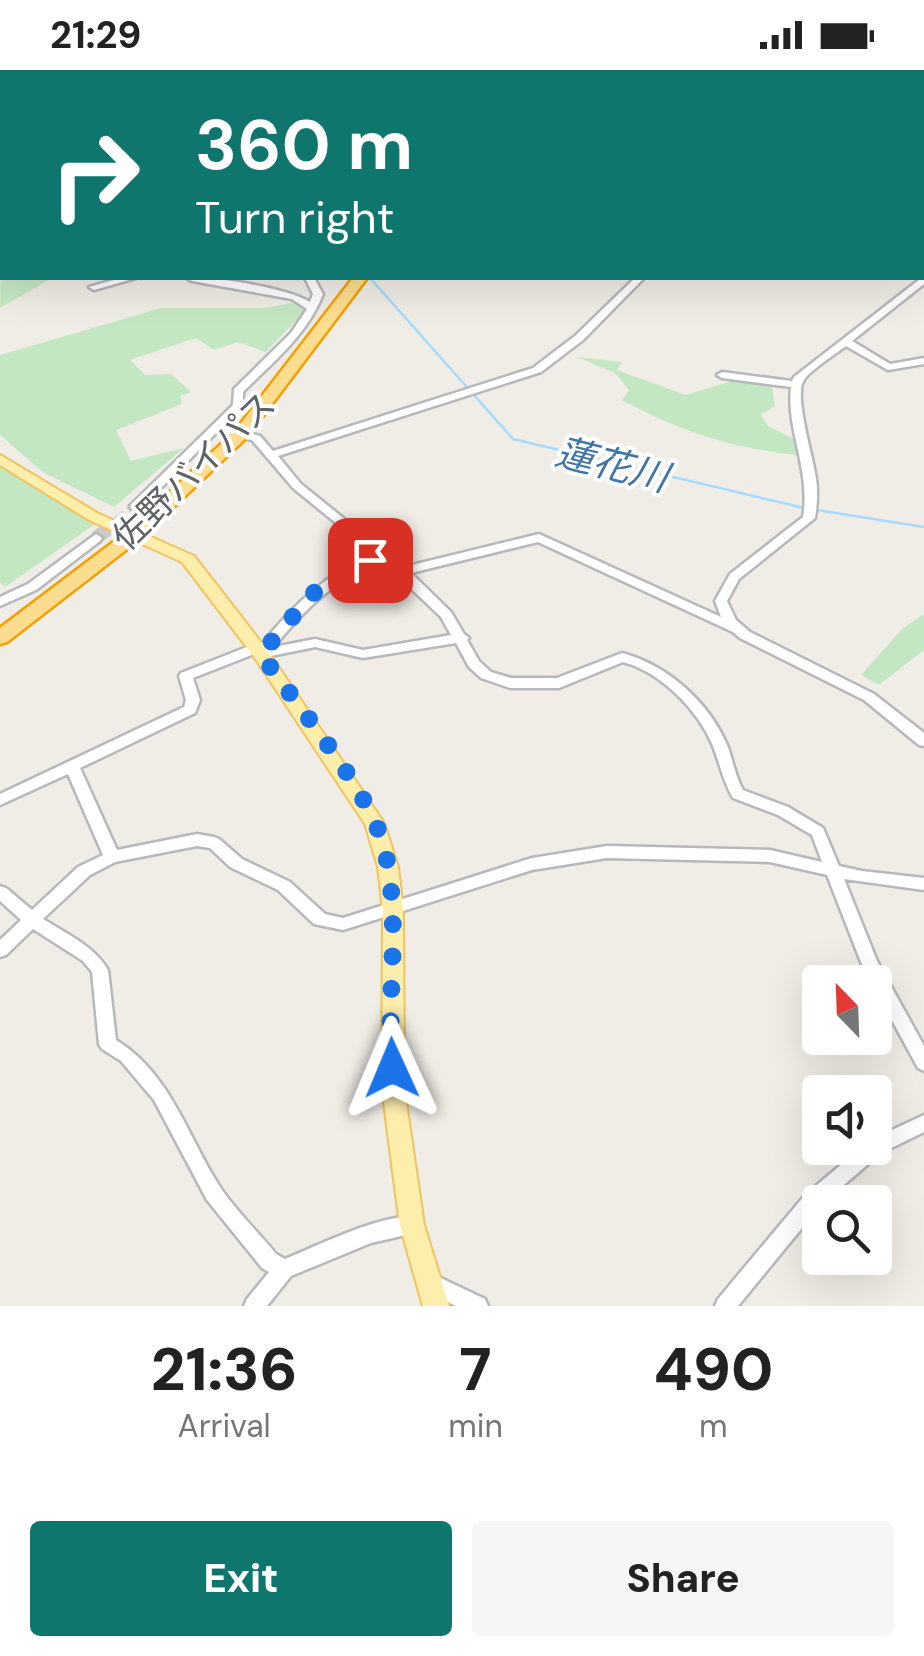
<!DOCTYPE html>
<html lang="en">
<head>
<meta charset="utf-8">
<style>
	:root { --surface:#fff; --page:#f6f6f6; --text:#222; --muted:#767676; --accent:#0f766e }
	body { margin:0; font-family:"DM Sans","Noto Sans JP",sans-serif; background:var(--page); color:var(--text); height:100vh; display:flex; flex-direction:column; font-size:38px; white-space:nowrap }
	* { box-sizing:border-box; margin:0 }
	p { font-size:32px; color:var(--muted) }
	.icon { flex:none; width:55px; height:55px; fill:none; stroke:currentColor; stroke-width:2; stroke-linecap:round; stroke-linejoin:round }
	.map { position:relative; height:1236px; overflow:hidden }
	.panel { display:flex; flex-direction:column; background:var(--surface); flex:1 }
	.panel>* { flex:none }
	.guide { position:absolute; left:0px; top:0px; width:925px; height:210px; box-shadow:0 10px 40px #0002; background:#0f766e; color:#fff; overflow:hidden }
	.needle { width:65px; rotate:337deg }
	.buttons { position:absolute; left:802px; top:895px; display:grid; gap:20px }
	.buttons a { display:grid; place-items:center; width:90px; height:90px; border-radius:10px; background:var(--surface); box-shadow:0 10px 40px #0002; font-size:50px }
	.pin { position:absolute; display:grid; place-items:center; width:85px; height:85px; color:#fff; margin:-42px; border-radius:20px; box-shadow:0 5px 15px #0006 }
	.me { position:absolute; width:110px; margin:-55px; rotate:359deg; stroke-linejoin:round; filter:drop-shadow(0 0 8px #0008) }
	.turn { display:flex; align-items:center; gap:35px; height:210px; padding:0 30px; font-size:45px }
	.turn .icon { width:130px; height:130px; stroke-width:2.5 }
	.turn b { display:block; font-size:70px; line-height:85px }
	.eta { display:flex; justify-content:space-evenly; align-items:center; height:170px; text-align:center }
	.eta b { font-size:60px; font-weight:800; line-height:70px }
	.cta { display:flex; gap:20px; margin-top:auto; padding:20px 30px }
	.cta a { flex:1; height:115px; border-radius:10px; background:var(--accent); color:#fff; font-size:40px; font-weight:800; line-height:115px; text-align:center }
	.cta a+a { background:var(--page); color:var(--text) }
	.status { display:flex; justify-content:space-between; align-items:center; height:70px; padding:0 50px; background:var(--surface); direction:ltr }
	.status svg { height:28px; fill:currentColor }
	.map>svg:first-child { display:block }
	.green { fill:#c4e7c3 }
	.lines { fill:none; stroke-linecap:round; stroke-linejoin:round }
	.stream { stroke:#a7dbfe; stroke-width:2.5 }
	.minor-tunnel-far1 { stroke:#cbcac6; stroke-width:10; stroke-dasharray:10 5; stroke-linecap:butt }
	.minor-tunnel { stroke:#cbcac6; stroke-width:14; stroke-dasharray:14 6; stroke-linecap:butt }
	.minor-casing { stroke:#b6b8bc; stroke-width:5 }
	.major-casing { stroke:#f1c35e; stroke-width:4 }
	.highway-casing { stroke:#f4a002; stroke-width:5 }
	.minor { fill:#fff; fill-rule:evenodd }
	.major { fill:#feeeac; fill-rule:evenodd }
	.highway { fill:#fcdd90; fill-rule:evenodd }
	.route { stroke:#1a73e8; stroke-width:18; stroke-dasharray:0 32.4 }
	.labels { text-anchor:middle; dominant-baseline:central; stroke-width:8; stroke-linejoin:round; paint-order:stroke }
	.street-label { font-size:35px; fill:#5d6266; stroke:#fff }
	.water-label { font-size:38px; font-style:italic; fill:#4076a8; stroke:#fff }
</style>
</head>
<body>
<div class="status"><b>21:29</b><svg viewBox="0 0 49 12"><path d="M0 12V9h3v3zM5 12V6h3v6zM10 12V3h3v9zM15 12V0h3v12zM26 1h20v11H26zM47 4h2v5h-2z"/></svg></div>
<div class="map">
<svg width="924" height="1236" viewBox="0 0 924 1236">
	<rect width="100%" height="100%" fill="#f0ede6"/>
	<path class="green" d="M2,129V208H52L0,238Z
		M303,231V243L266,282L238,272L214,280L196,268L130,290L145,305L171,304L191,322L180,326L182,334L116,360L131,391L184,378L114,437L44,403L0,365V285L161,238H264Z
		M577,287L622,292L617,300L686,325L732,311L772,317L775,336L761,345L768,356L794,369L797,385C735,379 678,361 622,330L629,320L615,303Z
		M0,395L98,452L5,517L0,512Z
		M924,544V580L879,615L861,605L902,559Z"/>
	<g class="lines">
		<path class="stream" d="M370,208L513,369L804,438
			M817,440L924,457"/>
		<path class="minor-tunnel-far1" d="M106,460L136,436"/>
		<path class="minor-tunnel" d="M96,468L109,458"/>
		<g class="minor-casing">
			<path id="minor" d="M211,0H219V2H212Z
				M277,0H318L314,2H275Z
				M715,0H723L721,2H715Z
				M916,0H924V4L916,2Z
				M922,30H924L922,35Z
				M922,97H924V102H922Z
				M922,123H924V129L922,128Z
				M922,148H924V154H922Z
				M924,206V214L852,271L890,294L924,288V294L888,300L846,276C837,283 809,301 804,310C793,325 814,389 816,409C818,423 817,435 815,448L739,509L727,531L736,550L750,562L874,624L924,663V676L919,675L864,630L740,568L733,562L538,472L411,503L451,542L464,564L469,568L467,570L479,591L491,602L511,608H557L622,583C667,595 708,631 727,675C733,690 735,706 743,720L788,737L823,758L839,796L862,801L924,808V820L844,809L877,891L924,976V1001L918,998L875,919V912H872L861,892L827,805L770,792L607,788L532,800L343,860L314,854L278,820L230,797L210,778L197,776L115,792L90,805L43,849C67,864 94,876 108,900L116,970C171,1004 187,1066 220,1117C236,1141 258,1162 276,1184L285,1189C314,1177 391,1139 419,1148L422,1155L419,1162L371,1173L291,1206L267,1236H244L247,1229L269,1202L262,1198L207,1130L154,1030L121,991L102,979L99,974L92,902L83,891L33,859L6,885L0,887V870L21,850L0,831V816L6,818L32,840L78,797L103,785L68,704L0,735V724L184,637L186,630L179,606L181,603L252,575H261C293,536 326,503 374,484L293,418L252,370L218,361L140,439L136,440L130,436L233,335L234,319L291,263L307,239L292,229L192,211L187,208C214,206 287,218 310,232L313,224L305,208H314L323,224C307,265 274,291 243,322V336L224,356L260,366L273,381L533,298L575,266L635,208H644L583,270L541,302L278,386L301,414L404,497L539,464L721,547L715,531L730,504L803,447C811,401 786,360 791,317L722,308L717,305L722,302L792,311L794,307ZM381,490L441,547L451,565L363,580L315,569L274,577C304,540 336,508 381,490ZM456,573L469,597L481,608L510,618H559L623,592C661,602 698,640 713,676C720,694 723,711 733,728L778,745L812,765L822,792L770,780L607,776L532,788L343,848L325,844L290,812L242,789L219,769L214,767L197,764L117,780L80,698L195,643L200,630L193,608L254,584L261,588L315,577L363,588Z
				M121,208H136L94,220L89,217Z
				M96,464L102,468L100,471L36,520L0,536V527L28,514Z
				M924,1045V1062L881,1083L824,1132H820V1136L738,1236H715L718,1229L805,1125L861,1078H875V1068Z
				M430,1203L485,1229L488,1236H456L423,1220L420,1213L423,1206Z"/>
		</g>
		<g class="major-casing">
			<path id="major" d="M0,84H2V95L0,96Z
				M0,385L99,444L194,486L267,580L384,753L398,797L403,840L404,1018L424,1155L449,1236H423L400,1155L382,1018L383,840L378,797L365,754L255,588L182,492L89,450L0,395Z"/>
		</g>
		<g class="highway-casing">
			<path id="highway" d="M353,208H367L247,367L140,469L7,572L0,574V558L128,461L235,361Z"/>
		</g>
		<use href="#minor" class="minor"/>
		<use href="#major" class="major"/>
		<use href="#highway" class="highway"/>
	</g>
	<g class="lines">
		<path class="route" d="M370,490L312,524L261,584C296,634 369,720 384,777C402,850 386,924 392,998"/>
	</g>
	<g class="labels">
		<g class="street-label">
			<text transform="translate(194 401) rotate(-44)">佐野バイパス</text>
		</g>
		<g class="water-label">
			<text transform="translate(612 395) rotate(14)">蓮花川</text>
		</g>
	</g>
</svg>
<div class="buttons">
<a><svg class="needle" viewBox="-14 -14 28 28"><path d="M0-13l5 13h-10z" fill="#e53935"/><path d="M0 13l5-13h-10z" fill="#767676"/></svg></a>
<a><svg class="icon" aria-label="sound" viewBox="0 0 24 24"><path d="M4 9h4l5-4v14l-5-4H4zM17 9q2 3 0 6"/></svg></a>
<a><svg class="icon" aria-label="search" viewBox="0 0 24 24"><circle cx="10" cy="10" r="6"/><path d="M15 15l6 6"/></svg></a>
</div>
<div class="pin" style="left:370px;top:490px;background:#d93025"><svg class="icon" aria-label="arrive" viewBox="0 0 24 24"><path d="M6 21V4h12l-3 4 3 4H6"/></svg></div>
<svg class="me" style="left:392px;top:998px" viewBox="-20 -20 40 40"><path d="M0-17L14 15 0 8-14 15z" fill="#1a73e8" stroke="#fff" stroke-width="4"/></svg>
<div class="guide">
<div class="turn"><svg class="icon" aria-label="right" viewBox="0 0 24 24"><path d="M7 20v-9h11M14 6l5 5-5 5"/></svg><div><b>360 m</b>Turn right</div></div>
</div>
</div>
<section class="panel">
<div class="eta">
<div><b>21:36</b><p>Arrival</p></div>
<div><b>7</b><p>min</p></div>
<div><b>490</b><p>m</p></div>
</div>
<div class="cta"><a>Exit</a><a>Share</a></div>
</section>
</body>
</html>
